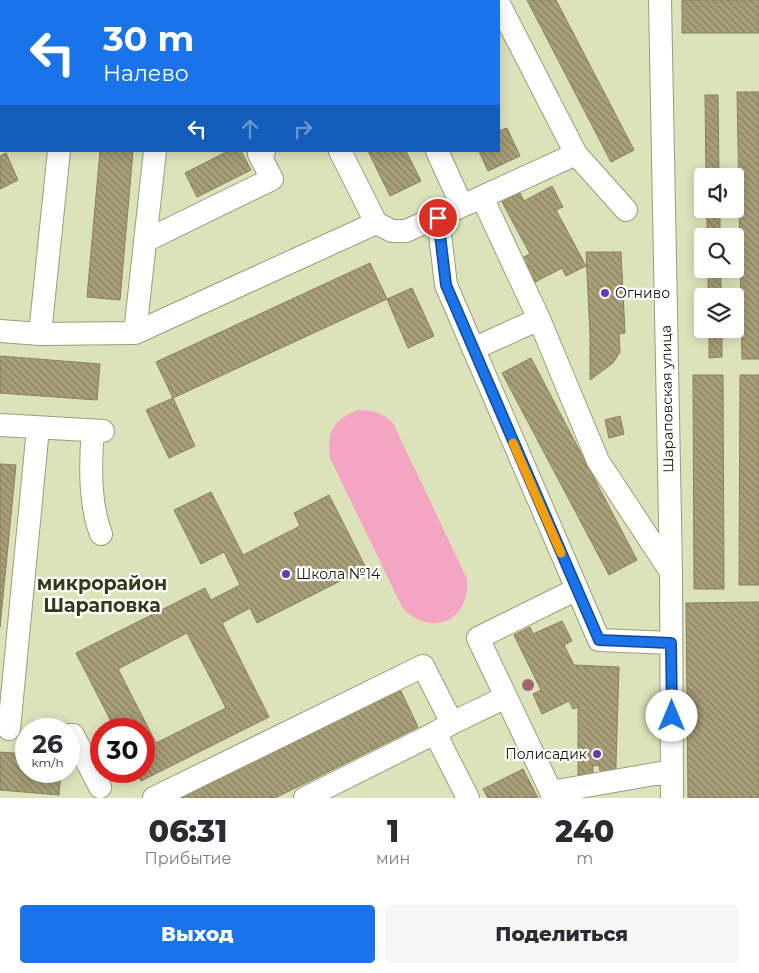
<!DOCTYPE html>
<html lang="ru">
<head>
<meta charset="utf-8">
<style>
	:root { --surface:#fff; --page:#f7f7f7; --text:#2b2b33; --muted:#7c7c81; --accent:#1a73e8 }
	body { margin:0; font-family:Montserrat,sans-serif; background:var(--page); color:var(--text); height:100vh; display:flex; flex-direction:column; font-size:19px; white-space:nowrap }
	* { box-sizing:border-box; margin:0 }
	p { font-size:16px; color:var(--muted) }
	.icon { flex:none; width:28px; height:28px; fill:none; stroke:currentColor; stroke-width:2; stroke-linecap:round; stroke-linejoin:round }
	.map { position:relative; height:798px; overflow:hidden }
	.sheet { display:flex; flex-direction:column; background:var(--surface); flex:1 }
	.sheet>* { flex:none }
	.guide { position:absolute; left:0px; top:0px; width:500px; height:152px; box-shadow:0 2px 12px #0003; background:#1a73e8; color:#fff; overflow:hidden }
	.controls { position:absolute; left:694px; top:168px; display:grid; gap:10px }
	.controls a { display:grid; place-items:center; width:50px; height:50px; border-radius:5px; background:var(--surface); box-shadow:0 2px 12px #0003; font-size:25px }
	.speed { position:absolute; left:15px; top:718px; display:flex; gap:10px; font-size:25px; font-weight:700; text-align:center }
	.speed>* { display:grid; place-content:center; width:65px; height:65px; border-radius:50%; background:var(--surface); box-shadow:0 2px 12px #0003; line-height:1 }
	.speed small { font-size:12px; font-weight:400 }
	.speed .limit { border:8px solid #d22; background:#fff; color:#111 }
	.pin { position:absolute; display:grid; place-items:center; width:42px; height:42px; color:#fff; margin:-21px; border:2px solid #fff; border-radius:50%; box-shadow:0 1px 5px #0007 }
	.me { position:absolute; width:55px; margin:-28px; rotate:0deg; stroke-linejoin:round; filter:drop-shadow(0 0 4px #0008) }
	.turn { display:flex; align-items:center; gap:18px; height:105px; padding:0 20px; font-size:22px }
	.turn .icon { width:65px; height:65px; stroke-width:2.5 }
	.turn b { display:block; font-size:35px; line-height:42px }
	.lanes { display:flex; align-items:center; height:48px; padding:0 20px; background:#0003; justify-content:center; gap:25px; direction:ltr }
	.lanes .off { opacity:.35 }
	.eta { display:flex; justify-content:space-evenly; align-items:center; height:85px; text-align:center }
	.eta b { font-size:30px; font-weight:800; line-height:35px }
	.primary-button { display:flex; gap:10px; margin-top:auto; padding:10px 20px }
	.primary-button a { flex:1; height:58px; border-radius:5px; background:var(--accent); color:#fff; font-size:20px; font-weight:800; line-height:58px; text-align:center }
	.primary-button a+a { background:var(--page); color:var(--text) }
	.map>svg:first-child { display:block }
	.park { fill:#f4a5c3 }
	.building { fill:url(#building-back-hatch); stroke:#8a805c; fill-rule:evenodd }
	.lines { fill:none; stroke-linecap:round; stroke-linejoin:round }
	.minor-casing { stroke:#989e78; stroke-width:24 }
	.minor { stroke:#fff; stroke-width:22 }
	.tree { fill:#9b6974 }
	.route-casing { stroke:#114b97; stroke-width:12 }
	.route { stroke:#1a73e8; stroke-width:9 }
	.slow { stroke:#f59e0b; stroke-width:9 }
	.poi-dot { fill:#653ab1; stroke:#fff; stroke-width:2 }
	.labels { text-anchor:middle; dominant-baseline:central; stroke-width:4.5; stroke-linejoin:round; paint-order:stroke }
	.poi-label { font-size:14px; fill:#141607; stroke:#fff; text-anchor:start }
	.street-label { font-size:14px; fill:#141607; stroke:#fff }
	.district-label { font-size:19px; font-weight:bold; fill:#353a18; stroke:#fff }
</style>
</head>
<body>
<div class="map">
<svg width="759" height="798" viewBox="0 0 759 798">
	<defs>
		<pattern id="building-back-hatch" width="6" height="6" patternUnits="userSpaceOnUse" patternTransform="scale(1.25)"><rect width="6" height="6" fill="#a99f79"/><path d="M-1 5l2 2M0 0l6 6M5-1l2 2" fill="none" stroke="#888161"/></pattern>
	</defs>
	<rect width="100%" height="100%" fill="#dce3bb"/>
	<path class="park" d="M359,410C374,410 382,413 393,423L467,579C471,621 430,639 402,607L330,458C326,432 334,418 359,410Z"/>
	<path class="building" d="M527,0H556L634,150L611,162Z
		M682,0H759V33H682Z
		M737,92H759V359H742Z
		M705,95H718L719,176H706Z
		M507,128L520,156L488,171L479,151H499V131Z
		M100,151H133L120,300L87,297Z
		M228,151H241L251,170L197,197L185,173Z
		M368,151H406L421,181L390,196Z
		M6,153L18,180L0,189V156Z
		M552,186L563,207L556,210L586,266L566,276L562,268L535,282L522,258L530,254L502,202L520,193L524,201Z
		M707,209H720V236H707Z
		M586,252H621L625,333L619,334L620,352L613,363L590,380V334Z
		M370,263L387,299L173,398L156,362Z
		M708,269H721V296H708Z
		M412,288L434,336L408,348L387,299Z
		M709,329H722V357L709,358Z
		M0,356L100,364L97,400L0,393Z
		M531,358L637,560L609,575L502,373Z
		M693,375H723L724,589H694Z
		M740,375H759V585H739Z
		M173,398L195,446L169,458L146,410Z
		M620,416L624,434L609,438L605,420Z
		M0,464L16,465L0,627Z
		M211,492L243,555L300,526L294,513L329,495L366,568L257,623L250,608L222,623L269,717L141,781L136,771H144V729H115L76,653L205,588L211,600L240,585L224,552L201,564L174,510ZM187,633L226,708L156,743L118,669Z
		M759,602V798H688L686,603Z
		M562,621L572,641L564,645L574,665L619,667L616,763V769L611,773L605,774L600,771L599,765L593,766V774L578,775V707L573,709L569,701L542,714L533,694L541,690L514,635L530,627L533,634Z
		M400,689L418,727L275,798H179Z
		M0,752L26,754V771H61L59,795L0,790Z
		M523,769L538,798H488L483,789Z"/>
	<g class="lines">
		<g class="minor-casing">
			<path id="minor" d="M160,0V1
				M660,0L671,572L672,798
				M302,1L310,0
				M499,4L576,154L626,210
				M340,151L376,223L392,231H406L482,197L539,319L598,461L671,572
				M437,151L462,206
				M482,197L576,154
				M438,217L446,285L599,640L671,643
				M145,241L272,179L259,154L264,151
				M0,331L40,334L135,333L376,223
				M135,333L155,151
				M40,334L59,151
				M473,349L539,319
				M0,425L103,431
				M93,431C90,464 89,503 101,534
				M452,723L506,697
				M9,729L38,428
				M69,735H73L100,787
				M551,792L672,771
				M154,798L423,666L452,723L435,733
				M305,798L435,733L468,798
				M554,798L478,638L577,589"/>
		</g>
		<use href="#minor" class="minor"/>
	</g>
	<circle class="tree" cx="528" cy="685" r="6"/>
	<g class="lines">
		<g class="route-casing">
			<path id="route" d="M438,218L446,285L599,640L671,643L672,716"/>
		</g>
		<use href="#route" class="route"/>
		<path class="slow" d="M513,443L561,553"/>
	</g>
	<g class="poi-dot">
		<circle cx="605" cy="293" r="5"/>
		<circle cx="286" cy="574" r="5"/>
		<circle cx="597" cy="754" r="5"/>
	</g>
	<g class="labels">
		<g class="poi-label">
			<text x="615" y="293">Огниво</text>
			<text x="296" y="574">Школа №14</text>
			<text x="587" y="754" text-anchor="end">Полисадик</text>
		</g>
		<g class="street-label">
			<text transform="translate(667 399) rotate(-91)">Шараповская улица</text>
		</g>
		<g class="district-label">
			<text x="102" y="583">микрорайон<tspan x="102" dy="22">Шараповка</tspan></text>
		</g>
	</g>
</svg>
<div class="controls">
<a><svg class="icon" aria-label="sound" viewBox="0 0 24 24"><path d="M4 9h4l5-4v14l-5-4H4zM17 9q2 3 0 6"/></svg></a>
<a><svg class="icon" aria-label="search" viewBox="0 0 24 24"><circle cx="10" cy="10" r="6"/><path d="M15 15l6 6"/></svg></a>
<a><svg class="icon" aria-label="layers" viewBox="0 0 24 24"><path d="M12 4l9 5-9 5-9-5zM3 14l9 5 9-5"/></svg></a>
</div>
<div class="speed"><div>26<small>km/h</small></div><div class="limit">30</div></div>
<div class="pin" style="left:438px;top:218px;background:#d93025"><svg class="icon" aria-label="arrive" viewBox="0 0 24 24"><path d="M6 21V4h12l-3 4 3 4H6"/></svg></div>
<svg class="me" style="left:672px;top:716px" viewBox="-20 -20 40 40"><circle r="19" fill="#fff"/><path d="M0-13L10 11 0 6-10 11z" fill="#1a73e8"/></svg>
<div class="guide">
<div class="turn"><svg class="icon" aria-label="left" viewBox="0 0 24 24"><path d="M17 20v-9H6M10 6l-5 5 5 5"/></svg><div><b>30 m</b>Налево</div></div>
<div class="lanes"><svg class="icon" aria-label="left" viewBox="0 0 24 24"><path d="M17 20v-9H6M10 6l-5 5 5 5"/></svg><svg class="icon off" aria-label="ahead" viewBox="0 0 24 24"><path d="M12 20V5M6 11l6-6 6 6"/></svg><svg class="icon off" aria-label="right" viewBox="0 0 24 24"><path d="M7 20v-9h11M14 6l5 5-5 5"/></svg></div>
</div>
</div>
<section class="sheet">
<div class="eta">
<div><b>06:31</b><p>Прибытие</p></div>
<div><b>1</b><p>мин</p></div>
<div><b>240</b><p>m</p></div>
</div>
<div class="primary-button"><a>Выход</a><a>Поделиться</a></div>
</section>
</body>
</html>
